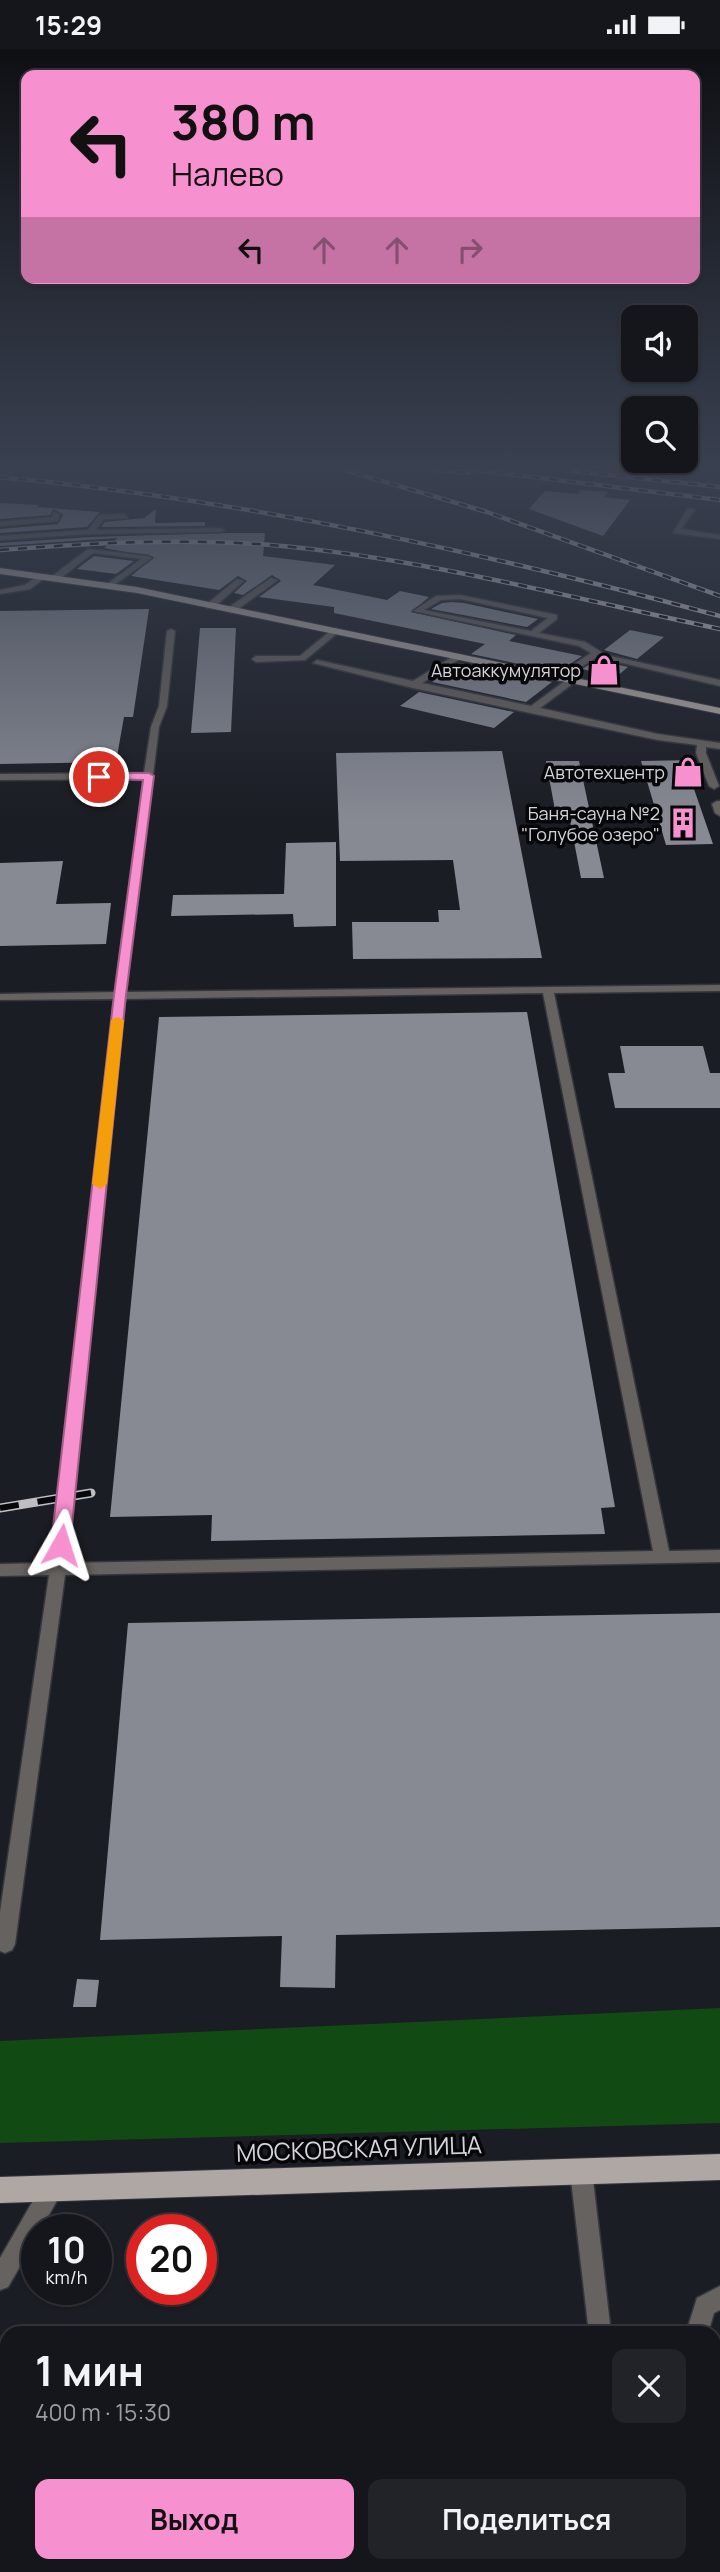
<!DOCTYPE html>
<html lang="ru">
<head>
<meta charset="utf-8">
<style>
	:root { --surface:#14161b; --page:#212328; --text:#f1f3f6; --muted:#9d9fa3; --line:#33353a; --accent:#f790ce }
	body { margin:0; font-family:Manrope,sans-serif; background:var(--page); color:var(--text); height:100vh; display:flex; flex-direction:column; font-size:26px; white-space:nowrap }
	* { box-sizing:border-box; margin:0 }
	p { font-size:23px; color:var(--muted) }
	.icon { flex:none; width:38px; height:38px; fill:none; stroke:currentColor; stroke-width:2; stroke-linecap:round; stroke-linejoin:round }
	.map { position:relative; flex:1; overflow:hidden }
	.panel { position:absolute; left:0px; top:2277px; width:721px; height:247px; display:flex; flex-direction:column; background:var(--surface); border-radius:21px 21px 0 0; box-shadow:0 2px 5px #0004,0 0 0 2px var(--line) }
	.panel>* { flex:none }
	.hud { position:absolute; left:21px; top:21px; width:679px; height:214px; border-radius:14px; box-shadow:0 2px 5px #0004,0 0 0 2px var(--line); background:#f790ce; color:#111; overflow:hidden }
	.tools { position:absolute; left:621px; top:256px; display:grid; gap:14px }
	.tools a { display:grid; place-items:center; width:77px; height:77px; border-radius:14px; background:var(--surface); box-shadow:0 2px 5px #0004,0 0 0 2px var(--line); font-size:35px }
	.speed { position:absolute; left:21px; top:2165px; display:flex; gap:14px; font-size:35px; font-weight:700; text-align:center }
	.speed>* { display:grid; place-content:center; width:91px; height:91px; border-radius:50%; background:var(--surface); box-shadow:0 2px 5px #0004,0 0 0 2px var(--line); line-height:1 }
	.speed small { font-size:18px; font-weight:400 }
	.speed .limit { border:10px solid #d22; background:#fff; color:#111 }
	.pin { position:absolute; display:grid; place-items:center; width:60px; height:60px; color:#fff; margin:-30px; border:4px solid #fff; border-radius:50%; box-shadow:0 2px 7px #0007 }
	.me { position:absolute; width:77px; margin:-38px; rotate:6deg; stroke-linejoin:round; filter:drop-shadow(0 0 5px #0008) }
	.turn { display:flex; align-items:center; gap:24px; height:147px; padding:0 35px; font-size:32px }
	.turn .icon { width:91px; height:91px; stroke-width:2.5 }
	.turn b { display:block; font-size:49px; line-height:60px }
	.lanes { display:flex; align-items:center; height:66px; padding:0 35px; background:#0003; justify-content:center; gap:35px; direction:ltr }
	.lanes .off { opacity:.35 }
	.round { display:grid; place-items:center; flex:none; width:74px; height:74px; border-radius:14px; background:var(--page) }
	.summary { display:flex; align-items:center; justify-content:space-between; height:119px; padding:0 35px }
	h1 { font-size:42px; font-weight:700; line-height:52px }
	.primary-button { display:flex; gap:14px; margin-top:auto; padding:14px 35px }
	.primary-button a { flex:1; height:80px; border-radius:14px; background:var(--accent); color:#111; font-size:28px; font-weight:700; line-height:80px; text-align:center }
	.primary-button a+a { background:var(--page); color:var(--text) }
	.status { display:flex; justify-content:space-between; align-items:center; height:49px; padding:0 35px; background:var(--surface); direction:ltr }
	.status svg { height:19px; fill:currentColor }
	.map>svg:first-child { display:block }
	.education { fill:#311e23 }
	.green { fill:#114a13 }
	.building { fill:#878a93 }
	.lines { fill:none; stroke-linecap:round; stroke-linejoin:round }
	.lane-casing { stroke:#35373d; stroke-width:3 }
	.primary-casing { stroke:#35373d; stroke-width:2 }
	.lane { fill:#66625f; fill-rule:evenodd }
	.primary { fill:#afa7a3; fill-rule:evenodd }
	.rail-far1-casing { stroke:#bebfc5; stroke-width:4.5 }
	.rail-casing { stroke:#bebfc5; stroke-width:9 }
	.rail-far1 { stroke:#07070a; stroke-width:2.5; stroke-dasharray:9; stroke-linecap:butt }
	.rail { stroke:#07070a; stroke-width:6; stroke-dasharray:19; stroke-linecap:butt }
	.route { fill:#f790ce; stroke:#a15e86; stroke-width:2 }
	.slow { fill:#f59e0b }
	.labels { text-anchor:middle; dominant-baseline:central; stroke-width:7; stroke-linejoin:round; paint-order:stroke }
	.far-poi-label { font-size:18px; fill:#d4d5da; stroke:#07070a; text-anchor:end }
	.near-street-label { font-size:24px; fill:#d4d5da; stroke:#07070a }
</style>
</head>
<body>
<div class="status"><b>15:29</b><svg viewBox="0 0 49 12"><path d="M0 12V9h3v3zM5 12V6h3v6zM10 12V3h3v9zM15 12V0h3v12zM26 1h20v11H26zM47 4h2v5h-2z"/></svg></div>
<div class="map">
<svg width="720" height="2523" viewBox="0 0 720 2523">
	<rect width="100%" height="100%" fill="#1b1d24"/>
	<path class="education" d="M4,2336H7V2516H646L647,2523H0V2376Z"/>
	<path class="green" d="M720,1959V2074L0,2094V1992Z"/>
	<path class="building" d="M581,441L608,443L604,448L630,451L603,487L529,460L545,442L578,445Z
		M0,454L39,456L37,458L100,463L87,478L0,484V480L58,475L63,466L54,460L50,466L0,470Z
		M156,460L155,474L205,473V477L101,478L105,473L144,469Z
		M226,484H265L263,507L335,516L313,536L387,551L400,542L429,548L411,563L516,586L509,592L582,607L558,623L471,605L485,595L334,564V558L259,548L281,532L272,526L243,546L234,544L247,532L238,527L219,541L131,527L154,508L104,499L118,489L0,497V494L90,488Z
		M94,507L134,512L116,525L77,520Z
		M452,553L464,554L538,570L527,578L431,560L442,554Z
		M149,560L133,668H124L116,713L0,715V562Z
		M200,579H236L231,683L191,684Z
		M630,581L664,588L637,610L604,601Z
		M597,611L628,618L616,628L582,620Z
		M459,614L552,633L526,653L432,633Z
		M419,643L514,663L494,679L400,657Z
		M502,702L542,909L353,910L352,873H439L438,861H460L453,811L340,812L336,704Z
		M693,711L703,740H694L713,795L666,796L641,712Z
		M546,712H579L604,829H581L568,761H555Z
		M336,793V877L294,878L293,865L171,867L173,846L284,845L286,794Z
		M63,812L56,855L111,854L106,895L0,897V814Z
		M527,963L615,1458L601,1459L605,1485L211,1492L212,1466L110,1468L159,968Z
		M620,997H703L710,1024H720V1059H615L608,1024H625Z
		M720,1564V1878L336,1886L335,1939L280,1938L282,1887L100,1891L128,1574Z
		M77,1930L99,1931L96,1958H73Z"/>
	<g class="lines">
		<g class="lane-casing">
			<path id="lane" d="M688,459L695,461L681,480L720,486V490L673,484Z
				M53,463L60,465L58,472L0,477V473L52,468Z
				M125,465L128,469L104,470L96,481L221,479L225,481L221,483L90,485L0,491V487L88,481L99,466Z
				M88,500L148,507L152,509L110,539L106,537L107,535L141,510L93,504L57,532H51V528Z
				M39,526L46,528L30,540L0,545V541L25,536Z
				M271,529L278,531L234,563H228V559Z
				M237,530L244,532L213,559H207V555Z
				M460,546L557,566V570L539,584L585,593L606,606L720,631V637L597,608L559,632L555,629L556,627L591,604L579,597L413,562L436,547ZM460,550L548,569L531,582L424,561L441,551Z
				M334,579L341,581L305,611L256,613L252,610L256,607H300Z
				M171,580L175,582L167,657L159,678L126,943L720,936V942L554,944L669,1502L720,1501V1513L65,1526L15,1895L12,1901L5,1904L0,1902V1863L49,1526L0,1527V1515L51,1514L114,950L0,951V945L115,943L144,730L0,731V725L144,724L151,678L159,657L167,582ZM543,944L653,1502L67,1514L125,950Z
				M457,605L460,606V610L422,634L531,657L569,629H575V633L540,659L658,685L720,694V700L706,698V704L719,737L714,740L709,737L696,704L697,696L658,691L413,639L313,614L317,611L413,632Z
				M717,752H720V767L715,764L712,755Z
				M581,2111L589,2115L592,2122L611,2284H589L570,2122L573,2115Z
				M53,2128L61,2131L64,2139L41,2180H37V2188L8,2238L0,2241V2209L45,2131Z
				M720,2237V2261L714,2264L708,2284H686L697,2249Z
				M714,2450L720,2452V2514L714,2512Z
				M617,2516H641V2523H617Z"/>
		</g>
		<g class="primary-casing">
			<path id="primary" d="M0,519L137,538L720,659V665L137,544L0,525Z
				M720,2105V2131L0,2154V2128Z"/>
		</g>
		<use href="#lane" class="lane"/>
		<use href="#primary" class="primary"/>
		<g class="rail-far1-casing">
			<path id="rail-far1" d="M338,419L487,463L720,547
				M420,419L469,424
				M460,419L720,451
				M563,421L720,438
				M0,428C245,451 482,503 720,567
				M0,501C90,494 181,489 271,496C423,509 571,549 720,580"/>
		</g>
		<g class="rail-casing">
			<path id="rail" d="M0,1459L91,1444"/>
		</g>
		<use href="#rail-far1" class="rail-far1"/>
		<use href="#rail" class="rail"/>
	</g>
	<linearGradient id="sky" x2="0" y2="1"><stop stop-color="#0f1014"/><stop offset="0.54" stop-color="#394050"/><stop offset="1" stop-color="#394050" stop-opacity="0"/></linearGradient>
	<rect width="720" height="772" fill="url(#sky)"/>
	<path class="route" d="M99,724H149L154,727L126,946L70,1496L61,1502L51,1496L114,946L143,731L95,730L94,728Z"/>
	<path class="slow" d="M117,968L124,971L107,1135L100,1140L92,1135L111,971Z"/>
	<defs>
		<g id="shop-bare" transform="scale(2.415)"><path d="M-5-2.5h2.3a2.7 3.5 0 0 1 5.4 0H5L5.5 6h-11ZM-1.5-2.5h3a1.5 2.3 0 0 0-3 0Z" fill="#f790ce" stroke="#07070a" stroke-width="2.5" paint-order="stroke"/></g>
		<g id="building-bare" transform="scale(2.415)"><path d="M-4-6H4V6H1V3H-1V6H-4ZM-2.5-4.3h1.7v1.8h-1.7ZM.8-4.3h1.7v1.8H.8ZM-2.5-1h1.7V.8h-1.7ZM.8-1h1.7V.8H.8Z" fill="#f790ce" stroke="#07070a" stroke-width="2.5" paint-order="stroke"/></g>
	</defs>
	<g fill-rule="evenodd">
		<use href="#shop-bare" x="604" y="621"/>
		<use href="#shop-bare" x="688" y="723"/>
		<use href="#building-bare" x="683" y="774"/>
	</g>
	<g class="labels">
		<g class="far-poi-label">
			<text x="581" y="621">Автоаккумулятор</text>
			<text x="665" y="723">Автотехцентр</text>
			<text x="660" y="764">Баня-сауна №2<tspan x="660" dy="21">"Голубое озеро"</tspan></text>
		</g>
		<g class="near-street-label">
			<text transform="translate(359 2099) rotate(-2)">МОСКОВСКАЯ УЛИЦА</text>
		</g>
	</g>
</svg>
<div class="tools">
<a><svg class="icon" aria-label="sound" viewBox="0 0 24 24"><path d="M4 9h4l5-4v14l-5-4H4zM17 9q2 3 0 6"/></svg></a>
<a><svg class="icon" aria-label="search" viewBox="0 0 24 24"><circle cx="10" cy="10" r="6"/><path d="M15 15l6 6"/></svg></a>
</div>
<div class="speed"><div>10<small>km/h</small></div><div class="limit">20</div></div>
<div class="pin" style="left:99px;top:728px;background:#d93025"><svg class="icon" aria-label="arrive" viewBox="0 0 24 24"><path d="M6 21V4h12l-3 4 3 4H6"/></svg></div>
<svg class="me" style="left:61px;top:1496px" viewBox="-20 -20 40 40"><path d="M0-17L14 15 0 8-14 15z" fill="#f790ce" stroke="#fff" stroke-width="4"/></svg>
<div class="hud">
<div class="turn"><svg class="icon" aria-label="left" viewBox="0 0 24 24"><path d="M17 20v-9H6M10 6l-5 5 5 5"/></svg><div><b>380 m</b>Налево</div></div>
<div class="lanes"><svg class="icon" aria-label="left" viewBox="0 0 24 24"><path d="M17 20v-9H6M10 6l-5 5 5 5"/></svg><svg class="icon off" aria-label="ahead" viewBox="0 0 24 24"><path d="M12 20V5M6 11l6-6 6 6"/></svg><svg class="icon off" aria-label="ahead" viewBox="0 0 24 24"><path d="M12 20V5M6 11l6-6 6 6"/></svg><svg class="icon off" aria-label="right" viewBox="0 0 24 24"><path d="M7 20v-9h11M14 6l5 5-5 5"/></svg></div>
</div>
<section class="panel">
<div class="summary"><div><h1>1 мин</h1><p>400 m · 15:30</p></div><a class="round"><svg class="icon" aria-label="close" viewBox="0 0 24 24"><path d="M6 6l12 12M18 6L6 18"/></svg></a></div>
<div class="primary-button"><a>Выход</a><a>Поделиться</a></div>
</section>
</div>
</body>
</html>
